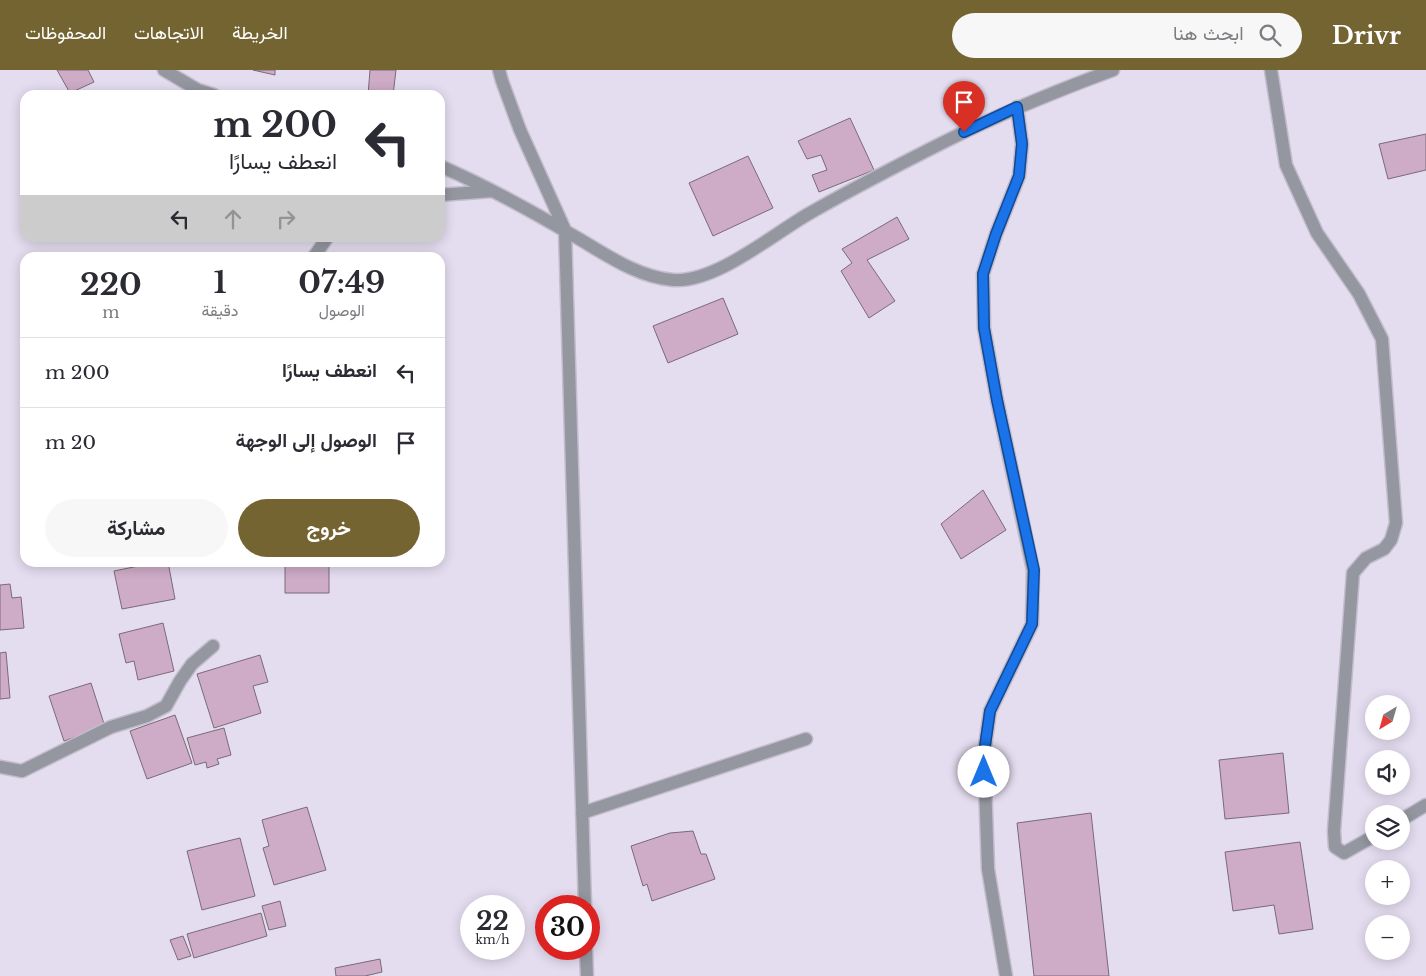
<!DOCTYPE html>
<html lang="ar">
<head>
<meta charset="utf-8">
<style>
	:root { --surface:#fff; --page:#f7f7f7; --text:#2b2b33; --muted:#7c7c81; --line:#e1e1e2; --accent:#736432 }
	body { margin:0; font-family:"Libre Baskerville",Vazirmatn,serif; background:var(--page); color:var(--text); direction:rtl; height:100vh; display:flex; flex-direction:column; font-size:19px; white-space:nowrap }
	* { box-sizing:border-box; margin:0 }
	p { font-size:16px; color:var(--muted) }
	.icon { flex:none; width:28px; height:28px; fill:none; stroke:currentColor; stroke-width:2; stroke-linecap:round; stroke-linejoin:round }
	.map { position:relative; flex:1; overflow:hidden; direction:ltr }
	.sheet { position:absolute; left:20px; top:182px; width:425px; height:315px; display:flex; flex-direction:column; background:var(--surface); border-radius:15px; box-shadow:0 2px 12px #0003; direction:rtl }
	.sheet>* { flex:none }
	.hud { position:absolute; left:20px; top:20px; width:425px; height:152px; border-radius:15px; box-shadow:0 2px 12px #0003; direction:rtl; background:#fff; color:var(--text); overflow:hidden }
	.needle { width:32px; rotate:217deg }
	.controls { position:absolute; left:1365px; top:625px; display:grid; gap:10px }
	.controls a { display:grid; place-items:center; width:45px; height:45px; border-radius:50%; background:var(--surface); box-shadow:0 2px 12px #0003; font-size:25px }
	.speed { position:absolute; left:460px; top:825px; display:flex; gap:10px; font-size:25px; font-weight:700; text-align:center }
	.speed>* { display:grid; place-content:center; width:65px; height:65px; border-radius:50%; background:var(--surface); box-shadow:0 2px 12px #0003; line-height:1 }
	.speed small { font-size:12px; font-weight:400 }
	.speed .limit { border:8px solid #d22; background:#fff; color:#111 }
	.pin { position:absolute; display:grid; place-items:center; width:42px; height:42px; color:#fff; margin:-51px -21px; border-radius:50% 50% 50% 0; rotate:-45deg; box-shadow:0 0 5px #0007 }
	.pin .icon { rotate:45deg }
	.me { position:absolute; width:55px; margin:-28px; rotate:0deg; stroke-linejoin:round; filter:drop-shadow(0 0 4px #0008) }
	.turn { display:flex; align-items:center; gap:18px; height:105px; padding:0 25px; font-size:22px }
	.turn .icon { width:65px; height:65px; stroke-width:2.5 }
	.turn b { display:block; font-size:35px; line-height:42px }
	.lanes { display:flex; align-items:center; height:48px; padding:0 25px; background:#0003; justify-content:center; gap:25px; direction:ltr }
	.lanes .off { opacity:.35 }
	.eta { display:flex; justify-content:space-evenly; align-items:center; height:85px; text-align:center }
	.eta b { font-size:30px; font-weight:700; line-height:35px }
	.action { display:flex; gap:10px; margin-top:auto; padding:10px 25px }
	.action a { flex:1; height:58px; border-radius:30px; background:var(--accent); color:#fff; font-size:20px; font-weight:700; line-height:58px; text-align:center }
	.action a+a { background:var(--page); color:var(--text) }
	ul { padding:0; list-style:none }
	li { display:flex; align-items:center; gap:15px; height:70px; padding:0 25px; border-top:1px solid var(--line) }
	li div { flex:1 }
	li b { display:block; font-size:19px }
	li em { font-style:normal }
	header { display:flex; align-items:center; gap:30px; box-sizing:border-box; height:70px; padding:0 25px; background:var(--accent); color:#fff }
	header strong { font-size:24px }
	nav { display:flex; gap:28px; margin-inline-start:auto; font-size:18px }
	.search { width:350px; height:45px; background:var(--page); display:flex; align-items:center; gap:12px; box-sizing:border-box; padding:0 18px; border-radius:28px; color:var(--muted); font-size:19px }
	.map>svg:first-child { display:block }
	.building { fill:#ceacc7; stroke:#7a6a76 }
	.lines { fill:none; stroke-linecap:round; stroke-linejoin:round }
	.street-casing { stroke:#c2bccc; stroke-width:15 }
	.street { stroke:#94979f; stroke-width:12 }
	.route-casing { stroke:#114b97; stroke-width:12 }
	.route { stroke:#1a73e8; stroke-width:9 }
</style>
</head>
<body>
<header>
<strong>Drivr</strong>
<div class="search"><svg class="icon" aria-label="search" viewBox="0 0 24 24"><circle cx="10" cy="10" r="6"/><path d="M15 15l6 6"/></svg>ابحث هنا</div>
<nav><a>الخريطة</a><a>الاتجاهات</a><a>المحفوظات</a></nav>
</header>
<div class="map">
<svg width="1426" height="906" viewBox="0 0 1426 906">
	<rect width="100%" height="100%" fill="#e4ddf0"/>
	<path class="building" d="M57,0H88L94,12L70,23Z
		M253,0H275V5Z
		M370,0H396L393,25H368Z
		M850,48L874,100L819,122L812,105L827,100L821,85L807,89L798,71Z
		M1426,64V100L1388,109L1379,74Z
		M748,86L773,138L713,166L689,113Z
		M897,147L909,169L867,190L895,231L869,248L841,201L852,193L842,179Z
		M723,228L738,264L668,293L653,256Z
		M983,420L1006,460L961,489L941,454Z
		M158,492H168L175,529L122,539L114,501Z
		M285,492H329V523H285Z
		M10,514L12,528L21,527L24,558L0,560V515Z
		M163,553L174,601L138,610L134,591L126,593L119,564Z
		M6,582L10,628L0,629V583Z
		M260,585L268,612L253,616L261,643L214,658L197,604Z
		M91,613L105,657L64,671L49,626Z
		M175,645L192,693L147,709L130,661Z
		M224,658L231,685L217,689L219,694L207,698L206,692L195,695L187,668Z
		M1283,683L1289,743L1225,749L1219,690Z
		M307,737L326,800L274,815L263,778L269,776L262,750Z
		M1091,743L1109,906H1034L1017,753Z
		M693,761L701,784H706L715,809L652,831L647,814L643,816L631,776L670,763Z
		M240,768L255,826L202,840L187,781Z
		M1300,772L1313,859L1279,864L1274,835L1233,841L1225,782Z
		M280,831L286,856L269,860L262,836Z
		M261,843L267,866L194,888L187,864Z
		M183,866L191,886L178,890L170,870Z
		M380,889L382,902L365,906H336L335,898Z"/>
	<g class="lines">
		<g class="street-casing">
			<path id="street" d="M164,0L198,20L214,25
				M499,0L502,11L520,60L565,160L585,836
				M1271,0L1286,95L1317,163L1359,224L1382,269L1396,453L1391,470L1384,479L1366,488L1353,503L1334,761L1335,777L1344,783L1374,766
				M440,96C484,115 526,138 567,162C600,180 634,207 673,210C716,213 773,164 810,143C854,118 900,94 946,71C1000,44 1056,21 1113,0
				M440,125L492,121
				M313,188L327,168
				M0,697L22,701L111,657L147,646L166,636L180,611L192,594L213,576
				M582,743L806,669
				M1401,750L1426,735
				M586,879L587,906
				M1006,906L988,799L984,683L990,641L1032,554L1033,500L997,330L984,258L983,204L996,164L1019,106L1022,74L1017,37"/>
		</g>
		<use href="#street" class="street"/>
	</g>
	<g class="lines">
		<g class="route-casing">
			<path id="route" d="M964,62L1017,37L1022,74L1019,106L996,164L983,204L984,258L997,330L1034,500L1032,554L990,641L984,683V702"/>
		</g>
		<use href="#route" class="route"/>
	</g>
</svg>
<div class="controls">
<a><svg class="needle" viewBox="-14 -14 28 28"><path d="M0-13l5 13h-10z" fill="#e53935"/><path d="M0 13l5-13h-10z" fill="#7c7c81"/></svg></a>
<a><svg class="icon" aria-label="sound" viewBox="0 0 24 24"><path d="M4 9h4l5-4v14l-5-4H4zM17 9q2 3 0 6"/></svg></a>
<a><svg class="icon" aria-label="layers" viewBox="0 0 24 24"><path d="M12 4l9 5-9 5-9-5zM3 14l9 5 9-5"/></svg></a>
<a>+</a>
<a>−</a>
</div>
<div class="speed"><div>22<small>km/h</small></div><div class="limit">30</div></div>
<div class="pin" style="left:964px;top:62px;background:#d93025"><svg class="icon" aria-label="arrive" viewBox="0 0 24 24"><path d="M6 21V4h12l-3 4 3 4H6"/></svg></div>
<svg class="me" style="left:984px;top:702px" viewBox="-20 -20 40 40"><circle r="19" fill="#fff"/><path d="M0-13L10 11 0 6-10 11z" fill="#1a73e8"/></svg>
<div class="hud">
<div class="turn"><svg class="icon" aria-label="left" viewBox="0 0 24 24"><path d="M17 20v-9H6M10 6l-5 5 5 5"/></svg><div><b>200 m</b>انعطف يسارًا</div></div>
<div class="lanes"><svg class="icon" aria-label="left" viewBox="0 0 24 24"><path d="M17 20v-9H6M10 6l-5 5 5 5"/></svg><svg class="icon off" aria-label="ahead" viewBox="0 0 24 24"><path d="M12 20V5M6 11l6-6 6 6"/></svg><svg class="icon off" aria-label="right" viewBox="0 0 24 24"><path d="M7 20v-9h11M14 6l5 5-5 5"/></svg></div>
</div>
<section class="sheet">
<div class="eta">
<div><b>07:49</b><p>الوصول</p></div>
<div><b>1</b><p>دقيقة</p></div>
<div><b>220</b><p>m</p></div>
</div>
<ul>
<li><svg class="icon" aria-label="left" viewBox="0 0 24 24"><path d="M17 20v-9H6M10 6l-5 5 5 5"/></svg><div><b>انعطف يسارًا</b></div><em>200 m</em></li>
<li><svg class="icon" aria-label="arrive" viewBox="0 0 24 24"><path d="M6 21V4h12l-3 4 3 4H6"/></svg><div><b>الوصول إلى الوجهة</b></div><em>20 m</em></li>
</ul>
<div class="action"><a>خروج</a><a>مشاركة</a></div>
</section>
</div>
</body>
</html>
